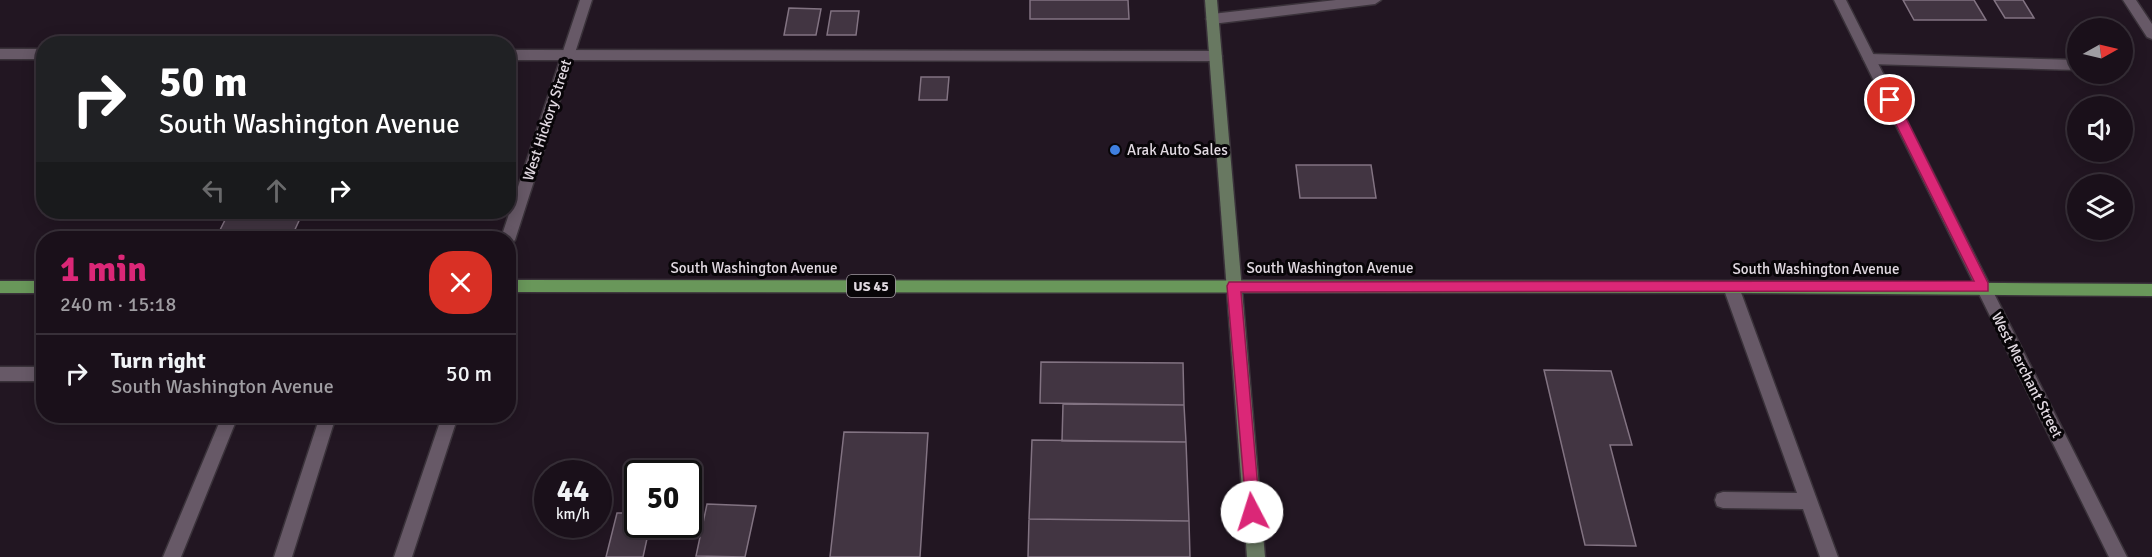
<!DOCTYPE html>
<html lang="en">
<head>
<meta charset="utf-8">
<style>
	:root { --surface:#1a101a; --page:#231923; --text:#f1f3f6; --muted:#9f9da2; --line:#383039; --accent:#db2777 }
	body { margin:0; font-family:Signika,sans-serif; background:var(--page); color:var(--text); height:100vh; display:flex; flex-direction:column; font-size:22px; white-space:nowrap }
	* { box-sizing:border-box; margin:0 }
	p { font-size:20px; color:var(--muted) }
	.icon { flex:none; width:33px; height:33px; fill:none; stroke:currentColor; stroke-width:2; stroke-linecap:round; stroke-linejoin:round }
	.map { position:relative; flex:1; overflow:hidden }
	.drawer { position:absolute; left:36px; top:231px; width:480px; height:192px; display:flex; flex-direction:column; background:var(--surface); border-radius:24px; box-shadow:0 3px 15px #0003,0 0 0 2px var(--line) }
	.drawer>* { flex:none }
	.hud { position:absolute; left:36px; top:36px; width:480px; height:183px; border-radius:24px; box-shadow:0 3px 15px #0003,0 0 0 2px var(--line); background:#202124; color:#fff; overflow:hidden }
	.needle { width:39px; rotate:82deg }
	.buttons { position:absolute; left:2067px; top:18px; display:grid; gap:12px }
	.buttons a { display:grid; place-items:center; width:66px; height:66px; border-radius:50%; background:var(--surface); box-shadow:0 3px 15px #0003,0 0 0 2px var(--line); font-size:30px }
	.speed { position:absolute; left:534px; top:460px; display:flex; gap:12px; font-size:30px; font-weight:700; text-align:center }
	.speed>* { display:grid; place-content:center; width:78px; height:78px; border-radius:50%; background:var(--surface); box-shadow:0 3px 15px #0003,0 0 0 2px var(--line); line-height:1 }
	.speed small { font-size:15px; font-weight:400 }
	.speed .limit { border:3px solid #111; border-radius:9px; background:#fff; color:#111 }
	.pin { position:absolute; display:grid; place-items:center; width:51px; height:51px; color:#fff; margin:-26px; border:3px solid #fff; border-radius:50%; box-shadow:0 2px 6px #0007 }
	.me { position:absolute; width:66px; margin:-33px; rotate:355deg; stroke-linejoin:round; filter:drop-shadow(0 0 4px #0008) }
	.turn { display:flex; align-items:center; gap:21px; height:126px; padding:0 24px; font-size:27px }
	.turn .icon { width:78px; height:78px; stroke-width:2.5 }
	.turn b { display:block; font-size:42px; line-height:51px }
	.lanes { display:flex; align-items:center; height:57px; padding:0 24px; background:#0003; justify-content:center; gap:30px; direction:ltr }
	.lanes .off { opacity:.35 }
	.round { display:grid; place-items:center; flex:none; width:63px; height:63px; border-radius:24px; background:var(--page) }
	.head { display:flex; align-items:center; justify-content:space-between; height:102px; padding:0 24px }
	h1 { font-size:36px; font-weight:800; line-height:45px; color:var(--accent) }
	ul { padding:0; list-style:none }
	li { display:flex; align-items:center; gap:18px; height:78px; padding:0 24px; border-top:2px solid var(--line) }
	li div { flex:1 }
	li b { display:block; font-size:22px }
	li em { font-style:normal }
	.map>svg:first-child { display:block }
	.building { fill:#423542; stroke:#827382; stroke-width:1.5 }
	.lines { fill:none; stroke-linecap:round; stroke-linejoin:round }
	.service-casing { stroke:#3a323a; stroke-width:3 }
	.minor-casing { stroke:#3a323a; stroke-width:3 }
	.secondary-casing { stroke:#3a323a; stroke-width:3 }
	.primary-casing { stroke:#3a323a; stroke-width:3 }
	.service { fill:#675967; fill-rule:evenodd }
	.minor { fill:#675967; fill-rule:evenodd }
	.secondary { fill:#687861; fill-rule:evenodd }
	.primary { fill:#69975a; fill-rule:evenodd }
	.route { fill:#db2777; stroke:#8e194d; stroke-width:1.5 }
	.shop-dot { fill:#3f7fe0; stroke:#080508; stroke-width:2 }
	.labels { text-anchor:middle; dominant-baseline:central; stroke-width:6; stroke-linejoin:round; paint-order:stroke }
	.shield { fill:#080508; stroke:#a099a0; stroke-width:1.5 }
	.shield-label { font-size:14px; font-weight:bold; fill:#e1d9e1 }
	.street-label { font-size:15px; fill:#e1d9e1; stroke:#080508 }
	.poi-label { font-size:15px; fill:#e1d9e1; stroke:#080508; text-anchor:start }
</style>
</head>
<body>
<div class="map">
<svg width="2152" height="557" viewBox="0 0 2152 557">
	<rect width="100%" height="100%" fill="#221622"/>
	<path class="building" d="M1030,0H1128L1129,19H1030Z
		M1903,0H1974L1986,20H1914Z
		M1994,0H2023L2034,18H2005Z
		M789,8L821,9L816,35H784Z
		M831,11H859L856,35H827Z
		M921,77H949L947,100H919Z
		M1296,165H1371L1376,198H1300Z
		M229,212H303L292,236H217Z
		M1041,362L1183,363L1184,405L1040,403Z
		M1544,370L1611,371L1632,445H1610L1636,546L1585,545Z
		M1063,404L1184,405L1186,442L1062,441Z
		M844,432L928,433L920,557H830Z
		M1032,440L1186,442L1189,521L1029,519Z
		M707,504L756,506L745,557L696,556Z
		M617,513H638V525H650L643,557H606Z
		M1029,519L1189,521L1190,557H1028Z"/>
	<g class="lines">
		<g class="service-casing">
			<path id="service" d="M2123,0H2136L2152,24V39L2147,37Z
				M0,49H44V59H0Z
				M508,50L1215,51L1222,56L1215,61L508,60Z
				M1870,54L2078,60V70L1870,64L1863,59Z
				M1731,281L1736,283L1739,287L1838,557H1820L1803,509L1723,508L1717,506L1715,500L1717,494L1723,492L1797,493L1723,287L1726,283Z
				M0,367H44V381H0Z
				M222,416H238L181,557H163Z
				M320,416H336L292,557H274Z"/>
		</g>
		<g class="minor-casing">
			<path id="minor" d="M580,0H592L515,240L508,246V238H501Z
				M1336,0H1381L1375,4L1212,24L1206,19L1212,14Z
				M1834,0H1846L2127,557H2109Z
				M442,416H458L412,557H394Z"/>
		</g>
		<g class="secondary-casing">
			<path id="secondary" d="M1205,0H1217L1265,557H1247Z"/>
		</g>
		<g class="primary-casing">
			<path id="primary" d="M508,280L1731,281L2152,284V296L1731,293L508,292Z
				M0,281H44V293H0Z"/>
		</g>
		<use href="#service" class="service"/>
		<use href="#minor" class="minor"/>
		<use href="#secondary" class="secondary"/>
		<use href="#primary" class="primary"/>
	</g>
	<path class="route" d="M1890,96L1897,100L1988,283V291L1241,292L1260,512L1258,517L1252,519L1247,517L1227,286L1229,282L1974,281L1884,100Z"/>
	<circle class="shop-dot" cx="1115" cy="150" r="6"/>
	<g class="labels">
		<rect class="shield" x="847" y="275" width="48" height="22" rx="4.5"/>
		<g class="shield-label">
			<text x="871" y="286">US 45</text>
		</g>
		<g class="street-label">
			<text transform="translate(547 120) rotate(-72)">West Hickory Street</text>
			<text x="754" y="268">South Washington Avenue</text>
			<text x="1330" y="268">South Washington Avenue</text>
			<text x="1816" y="269">South Washington Avenue</text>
			<text transform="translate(2027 375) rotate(63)">West Merchant Street</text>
		</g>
		<g class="poi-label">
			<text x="1127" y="150">Arak Auto Sales</text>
		</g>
	</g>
</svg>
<div class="buttons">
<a><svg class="needle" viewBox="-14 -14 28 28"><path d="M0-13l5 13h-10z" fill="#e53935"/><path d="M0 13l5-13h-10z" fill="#9f9da2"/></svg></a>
<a><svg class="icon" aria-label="sound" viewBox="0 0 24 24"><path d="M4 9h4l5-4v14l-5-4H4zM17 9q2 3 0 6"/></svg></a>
<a><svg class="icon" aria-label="layers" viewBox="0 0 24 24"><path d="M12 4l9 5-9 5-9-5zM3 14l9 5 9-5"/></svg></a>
</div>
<div class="speed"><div>44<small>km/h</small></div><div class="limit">50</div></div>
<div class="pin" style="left:1890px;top:100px;background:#d93025"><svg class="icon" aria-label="arrive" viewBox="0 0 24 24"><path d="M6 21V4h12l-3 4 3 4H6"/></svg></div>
<svg class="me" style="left:1252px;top:512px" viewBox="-20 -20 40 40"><circle r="19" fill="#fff"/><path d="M0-13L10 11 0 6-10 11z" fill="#db2777"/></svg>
<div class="hud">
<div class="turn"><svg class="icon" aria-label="right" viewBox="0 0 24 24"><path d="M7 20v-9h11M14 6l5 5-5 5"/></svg><div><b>50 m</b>South Washington Avenue</div></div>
<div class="lanes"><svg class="icon off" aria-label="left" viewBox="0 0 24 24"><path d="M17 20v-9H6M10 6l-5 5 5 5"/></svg><svg class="icon off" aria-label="ahead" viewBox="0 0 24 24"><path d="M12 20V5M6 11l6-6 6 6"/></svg><svg class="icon" aria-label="right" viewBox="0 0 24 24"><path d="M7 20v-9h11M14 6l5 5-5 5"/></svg></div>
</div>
<section class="drawer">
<div class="head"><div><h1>1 min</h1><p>240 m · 15:18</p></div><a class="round" style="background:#d93025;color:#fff"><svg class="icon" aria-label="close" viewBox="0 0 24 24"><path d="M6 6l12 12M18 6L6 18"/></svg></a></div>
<ul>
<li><svg class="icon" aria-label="right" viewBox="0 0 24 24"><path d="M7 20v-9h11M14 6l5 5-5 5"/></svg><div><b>Turn right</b><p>South Washington Avenue</p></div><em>50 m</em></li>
</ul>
</section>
</div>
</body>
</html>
